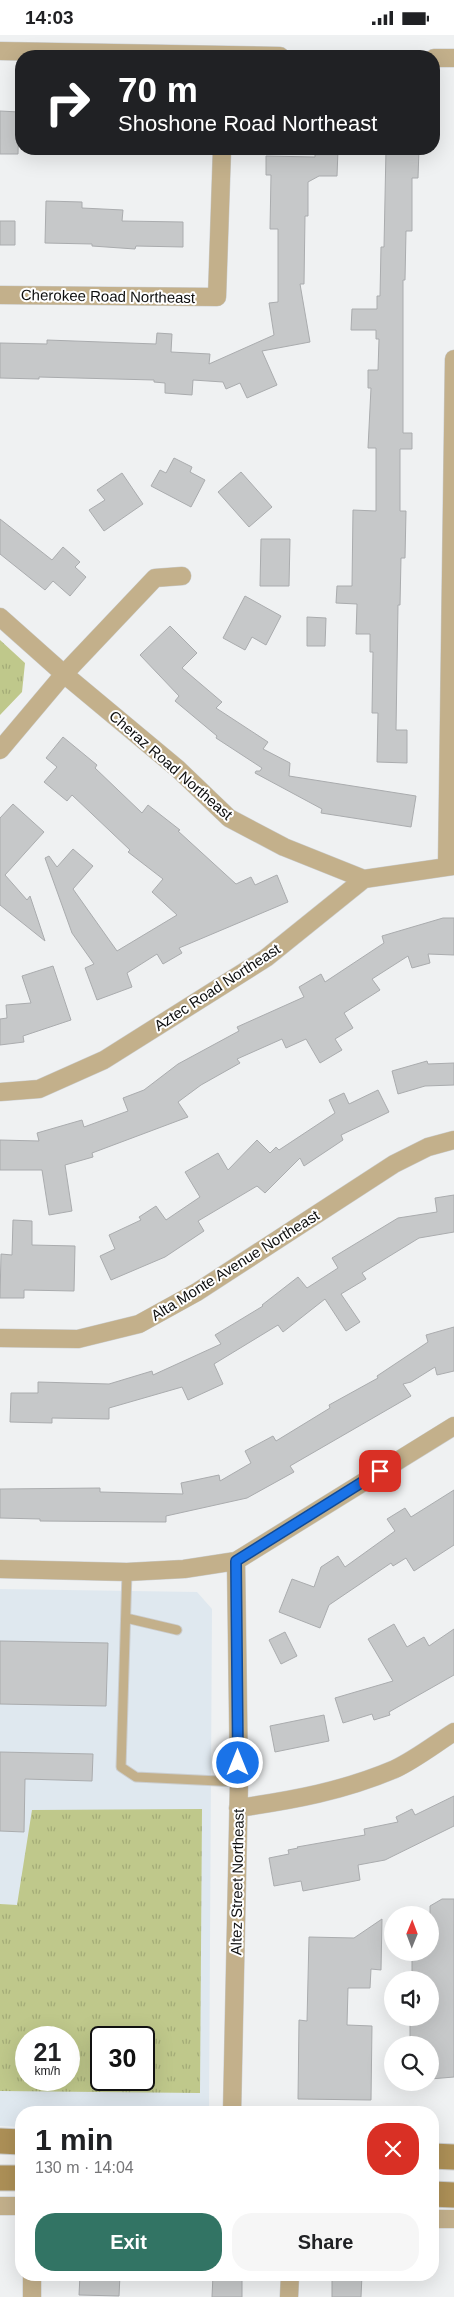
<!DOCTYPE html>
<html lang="en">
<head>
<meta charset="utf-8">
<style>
	:root { --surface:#fff; --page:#f6f6f6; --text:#202124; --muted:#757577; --accent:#327464 }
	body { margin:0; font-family:Helvetica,sans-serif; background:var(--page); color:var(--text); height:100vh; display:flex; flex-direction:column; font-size:19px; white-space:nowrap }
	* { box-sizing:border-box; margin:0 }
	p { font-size:16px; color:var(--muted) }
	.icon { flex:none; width:28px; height:28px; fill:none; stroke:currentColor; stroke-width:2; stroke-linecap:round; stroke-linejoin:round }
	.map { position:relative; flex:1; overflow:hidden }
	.panel { position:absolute; left:15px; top:2071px; width:424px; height:175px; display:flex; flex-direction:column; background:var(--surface); border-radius:20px; box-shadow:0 5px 20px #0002 }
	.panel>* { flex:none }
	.guide { position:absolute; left:15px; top:15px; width:425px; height:105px; border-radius:20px; box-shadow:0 5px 20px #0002; background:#202124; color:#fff; overflow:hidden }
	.needle { width:32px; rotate:1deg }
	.tools { position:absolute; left:384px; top:1871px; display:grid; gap:10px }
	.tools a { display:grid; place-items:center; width:55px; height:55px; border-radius:50%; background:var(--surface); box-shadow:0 5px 20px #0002; font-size:25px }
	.speed { position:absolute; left:15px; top:1991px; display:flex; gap:10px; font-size:25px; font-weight:700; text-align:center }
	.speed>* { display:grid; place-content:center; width:65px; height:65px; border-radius:50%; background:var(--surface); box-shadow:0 5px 20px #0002; line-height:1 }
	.speed small { font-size:12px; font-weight:400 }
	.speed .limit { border:2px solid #111; border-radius:8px; background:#fff; color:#111 }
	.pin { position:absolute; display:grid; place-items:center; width:42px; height:42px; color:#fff; margin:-21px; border-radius:10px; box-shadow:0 2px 8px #0006 }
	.me { position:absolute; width:55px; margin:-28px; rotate:0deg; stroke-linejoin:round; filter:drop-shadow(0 0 4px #0008) }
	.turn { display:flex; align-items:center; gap:18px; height:105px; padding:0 20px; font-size:22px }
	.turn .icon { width:65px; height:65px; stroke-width:2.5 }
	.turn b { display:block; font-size:35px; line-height:42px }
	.round { display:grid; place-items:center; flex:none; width:52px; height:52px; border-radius:20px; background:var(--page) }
	.head { display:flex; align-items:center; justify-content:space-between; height:85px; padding:0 20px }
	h1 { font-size:30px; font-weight:700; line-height:38px }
	.primary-button { display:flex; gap:10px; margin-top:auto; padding:10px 20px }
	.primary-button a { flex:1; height:58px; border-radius:20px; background:var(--accent); color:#fff; font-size:20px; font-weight:700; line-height:58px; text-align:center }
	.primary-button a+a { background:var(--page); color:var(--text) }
	.status { display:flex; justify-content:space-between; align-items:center; height:35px; padding:0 25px; background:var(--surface); direction:ltr }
	.status svg { height:14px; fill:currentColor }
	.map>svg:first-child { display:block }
	.built { fill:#dfe8ef; fill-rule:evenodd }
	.grass { fill:url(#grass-tufts); fill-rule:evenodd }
	.building { fill:#c6c8c9; stroke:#aaacae }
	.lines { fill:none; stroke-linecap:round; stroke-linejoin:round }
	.lane-casing { stroke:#cbcdce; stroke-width:11 }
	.street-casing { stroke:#cbcdce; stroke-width:19 }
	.secondary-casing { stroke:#cbcdce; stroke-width:27 }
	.lane { stroke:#c3b08b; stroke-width:9 }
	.street { stroke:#c3b08b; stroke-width:18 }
	.secondary { stroke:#ad9057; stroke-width:25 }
	.route-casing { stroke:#114b97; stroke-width:12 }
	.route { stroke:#1a73e8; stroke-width:9 }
	.labels { text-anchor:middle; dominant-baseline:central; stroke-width:4; stroke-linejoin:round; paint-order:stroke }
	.street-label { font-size:15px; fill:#0d0e0e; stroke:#fff }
</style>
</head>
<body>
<div class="status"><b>14:03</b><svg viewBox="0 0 49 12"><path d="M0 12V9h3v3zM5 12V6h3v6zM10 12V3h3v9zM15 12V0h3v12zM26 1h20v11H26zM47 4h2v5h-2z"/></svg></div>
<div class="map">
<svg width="454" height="2262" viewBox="0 0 454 2262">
	<defs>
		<pattern id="grass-tufts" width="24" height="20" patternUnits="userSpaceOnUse" patternTransform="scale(1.25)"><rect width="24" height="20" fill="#bfc88b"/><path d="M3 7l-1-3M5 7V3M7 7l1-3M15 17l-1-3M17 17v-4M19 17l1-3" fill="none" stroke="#a3ab77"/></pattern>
	</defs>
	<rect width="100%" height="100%" fill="#eff1f2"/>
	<path class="built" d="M0,1554L197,1557L212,1574L209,2077L21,2078V2092L0,2091ZM26,2002H69V2045H26ZM101,2002H144V2045H101Z"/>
	<path class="grass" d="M0,605L25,628L22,657L0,680Z
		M202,1774L200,2058L0,2056V1869L17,1870L32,1775ZM26,2002H69V2045H26ZM101,2002H144V2045H101Z"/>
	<path class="building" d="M0,76L19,77L18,119H0Z
		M386,114H419L418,143H412V196H406L405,245H403V398H412V414H400V476H406L405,523H401L400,570H398L396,695H407V728L377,727L378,678H372L373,617H370V599H356L357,569L336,568L337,551H352L353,475L376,476V413H368L371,353H368V335H378L379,304H376V295H351L352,274H377V261H380L381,212H384Z
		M315,115H338L337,141H319L308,147V181H305L304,249H300L310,307L262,316L277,350L247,363L240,348L226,354L223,347L193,345L192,360L165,358V348L154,347V345L39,342V344L0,343V308L47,309V305L156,309L157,298L172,299L171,317L210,319L209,329L274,300L269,268L278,267V194H270L271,140H266V121L315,122Z
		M46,166L82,167V173L123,175L122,186L183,187V212L136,211L135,214L92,211V209L45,208Z
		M0,186H15V210H0Z
		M174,423L192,432L190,437L205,445L191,472L151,451L160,435L166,438Z
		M241,437L272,472L249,492L218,457Z
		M122,438L143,469L104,496L89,475L105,465L97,455Z
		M0,484L52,525L63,512L80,527L75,532L86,542L70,561L53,546L45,555L0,519Z
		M261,504H290L289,551H260Z
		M245,561L281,581L266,610L252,602L245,615L223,603Z
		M307,582L326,583L325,611H307Z
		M170,591L197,618L182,633L222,667L216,673L268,707L263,714L290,728L289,741L416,761L411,792L321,778L322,774L255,738L256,736H260L262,733L216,703L217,701L175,666L179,661L140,620Z
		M63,702L97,730L95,733L142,778L148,770L180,795L178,796L236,849L251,842L255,850L277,840L288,867L179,913L182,918L163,929L157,919L127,938L132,952L97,965L85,933L94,929L72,898L45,823L49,821L57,832L73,814L93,831L73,854L117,916L177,880L152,857L163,844L128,817L130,815L72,760L67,766L44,747L57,732L46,723Z
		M13,769L44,797L5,840L27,865L30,861L45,906L0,870V783Z
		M443,883H454V920L428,919L430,928L412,933L408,921L372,944L380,955L344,978L353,993L335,1004L342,1015L320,1028L306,1004L286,1013L282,1004L237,1024L240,1028L201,1050L178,1067L188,1082L92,1118L93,1122L65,1130L72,1176L49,1180L42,1135H0V1105L39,1106L37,1098L82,1085L84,1092L128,1076L123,1063L144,1055L178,1029L239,996L237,992L304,962L299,952L321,939L325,947L384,908L382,901Z
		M53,931L71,985L23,1001L24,1007L0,1010V984L7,983L6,970L31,968L22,941Z
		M427,1026L428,1029L454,1028V1050L425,1051L398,1059L392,1036Z
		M378,1055L389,1077L341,1100L343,1105L304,1131L300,1123L265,1158L257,1151L198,1186L204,1196L165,1222L111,1245L100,1221L115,1214L109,1200L141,1185L139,1182L156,1171L166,1185L200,1162L185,1137L218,1118L228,1135L257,1105L270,1118L276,1112L279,1115L335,1078L329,1065L344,1058L349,1069Z
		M454,1160V1197L419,1203L362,1238L366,1244L341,1259L360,1287L346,1296L325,1264L283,1297L278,1290L214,1329L223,1349L188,1365L182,1352L109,1373V1384L52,1383V1388L10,1387L11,1358H38V1347L109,1349L152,1336L153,1340L221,1309L215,1300L263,1271L262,1270L298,1242L307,1253L338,1233L332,1223L398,1183L437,1177L435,1163Z
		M13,1185L32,1186V1210L75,1211L74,1256L24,1255V1263H0L1,1219L12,1220Z
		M454,1292V1336L437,1340L435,1332L411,1347L403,1349L411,1361L290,1431L294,1437L247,1463L166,1481V1487L40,1486V1484L0,1483V1454L100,1453V1457L183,1459L181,1448L219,1440L220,1446L251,1428L245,1416L273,1401L276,1406L330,1373L329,1370L378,1343L377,1341L428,1307L426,1300Z
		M454,1455V1510L414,1536L406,1523L393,1531L391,1528L329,1570L320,1593L279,1577L292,1544L314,1552L321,1532L338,1521L345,1532L395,1496L387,1484L405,1473L411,1482Z
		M394,1589L407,1612L424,1602L429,1611L454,1594V1640L389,1677L390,1680L374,1685L372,1679L343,1688L335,1663L393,1646L368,1604Z
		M285,1597L297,1621L281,1629L269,1605Z
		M0,1606L108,1608L106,1671L0,1669Z
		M324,1680L329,1706L275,1717L270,1691Z
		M0,1717L93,1719L92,1746L25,1744L24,1797L0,1796Z
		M454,1761V1791L385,1825L358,1830L360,1845L303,1856L301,1846L274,1851L269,1823L289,1819L288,1815L298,1813L297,1812L365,1800L364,1794L398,1787L396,1782L412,1774L415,1780Z
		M442,1864H454V2042L430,2044V2010H410V1982H430V1945H412V1918H430V1871Z
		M382,1884L381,1935L371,1934L370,1953H348L347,1990L372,1991L371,2065L298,2064L299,1985L307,1986L309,1902L354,1903Z
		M80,2240H120L119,2261L79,2260Z
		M213,2240H242V2262H212Z
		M332,2240H362L361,2262H332Z"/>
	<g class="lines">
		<g class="lane-casing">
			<path id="lane" d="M127,1537L121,1732L136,1742L239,1747
				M126,1583L177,1595"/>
		</g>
		<g class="street-casing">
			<path id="street" d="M0,16L280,21
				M434,23H454
				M0,260L217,262L222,114
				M0,582L64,639L178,734L229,783L284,812L364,844
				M0,715L64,639L155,543L182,541
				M447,831L454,324
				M0,1057L39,1054L104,1025L266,923L364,844L454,831
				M0,1303L78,1304L139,1289L197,1257L394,1129L428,1112L454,1105
				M0,1534L127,1537L184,1534L236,1526L454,1391
				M238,1773C294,1765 343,1756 395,1734C416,1724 435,1709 454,1697
				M232,2078L239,1747L236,1526
				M0,2171H21
				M432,2184H454
				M32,2240V2262
				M289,2262L290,2240"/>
		</g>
		<g class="secondary-casing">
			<path id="secondary" d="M0,2106L21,2107
				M432,2121L454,2122
				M0,2143H21
				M432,2159L454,2160"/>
		</g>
		<use href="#lane" class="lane"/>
		<use href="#street" class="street"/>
		<use href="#secondary" class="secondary"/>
	</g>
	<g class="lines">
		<g class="route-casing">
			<path id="route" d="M238,1728L236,1526L380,1436"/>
		</g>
		<use href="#route" class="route"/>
	</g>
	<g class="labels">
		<g class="street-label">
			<text transform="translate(108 261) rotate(1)">Cherokee Road Northeast</text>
			<text transform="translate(171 730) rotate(41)">Cheraz Road Northeast</text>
			<text transform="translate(217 952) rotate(-33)">Aztec Road Northeast</text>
			<text transform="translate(235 1230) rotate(-32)">Alta Monte Avenue Northeast</text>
			<text transform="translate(237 1847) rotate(-89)">Altez Street Northeast</text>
		</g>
	</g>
</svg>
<div class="tools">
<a><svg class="needle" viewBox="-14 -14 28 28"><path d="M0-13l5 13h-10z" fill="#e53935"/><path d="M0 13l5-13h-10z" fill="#757577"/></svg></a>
<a><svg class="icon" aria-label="sound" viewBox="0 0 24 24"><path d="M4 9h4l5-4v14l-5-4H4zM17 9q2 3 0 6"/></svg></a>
<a><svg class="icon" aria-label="search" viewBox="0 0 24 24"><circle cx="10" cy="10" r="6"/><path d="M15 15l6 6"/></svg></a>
</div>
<div class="speed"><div>21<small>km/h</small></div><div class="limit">30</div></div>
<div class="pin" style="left:380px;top:1436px;background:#d93025"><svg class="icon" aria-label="arrive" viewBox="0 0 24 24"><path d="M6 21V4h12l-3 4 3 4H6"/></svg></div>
<svg class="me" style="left:238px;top:1728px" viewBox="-20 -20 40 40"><circle r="17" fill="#1a73e8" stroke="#fff" stroke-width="3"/><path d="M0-11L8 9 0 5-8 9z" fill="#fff"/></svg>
<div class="guide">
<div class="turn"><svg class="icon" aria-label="right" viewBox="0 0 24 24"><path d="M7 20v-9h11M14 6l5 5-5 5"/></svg><div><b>70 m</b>Shoshone Road Northeast</div></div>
</div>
<section class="panel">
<div class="head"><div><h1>1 min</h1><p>130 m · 14:04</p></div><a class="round" style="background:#d93025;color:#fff"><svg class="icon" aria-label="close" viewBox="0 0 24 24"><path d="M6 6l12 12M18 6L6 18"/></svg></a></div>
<div class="primary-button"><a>Exit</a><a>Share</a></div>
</section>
</div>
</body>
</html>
